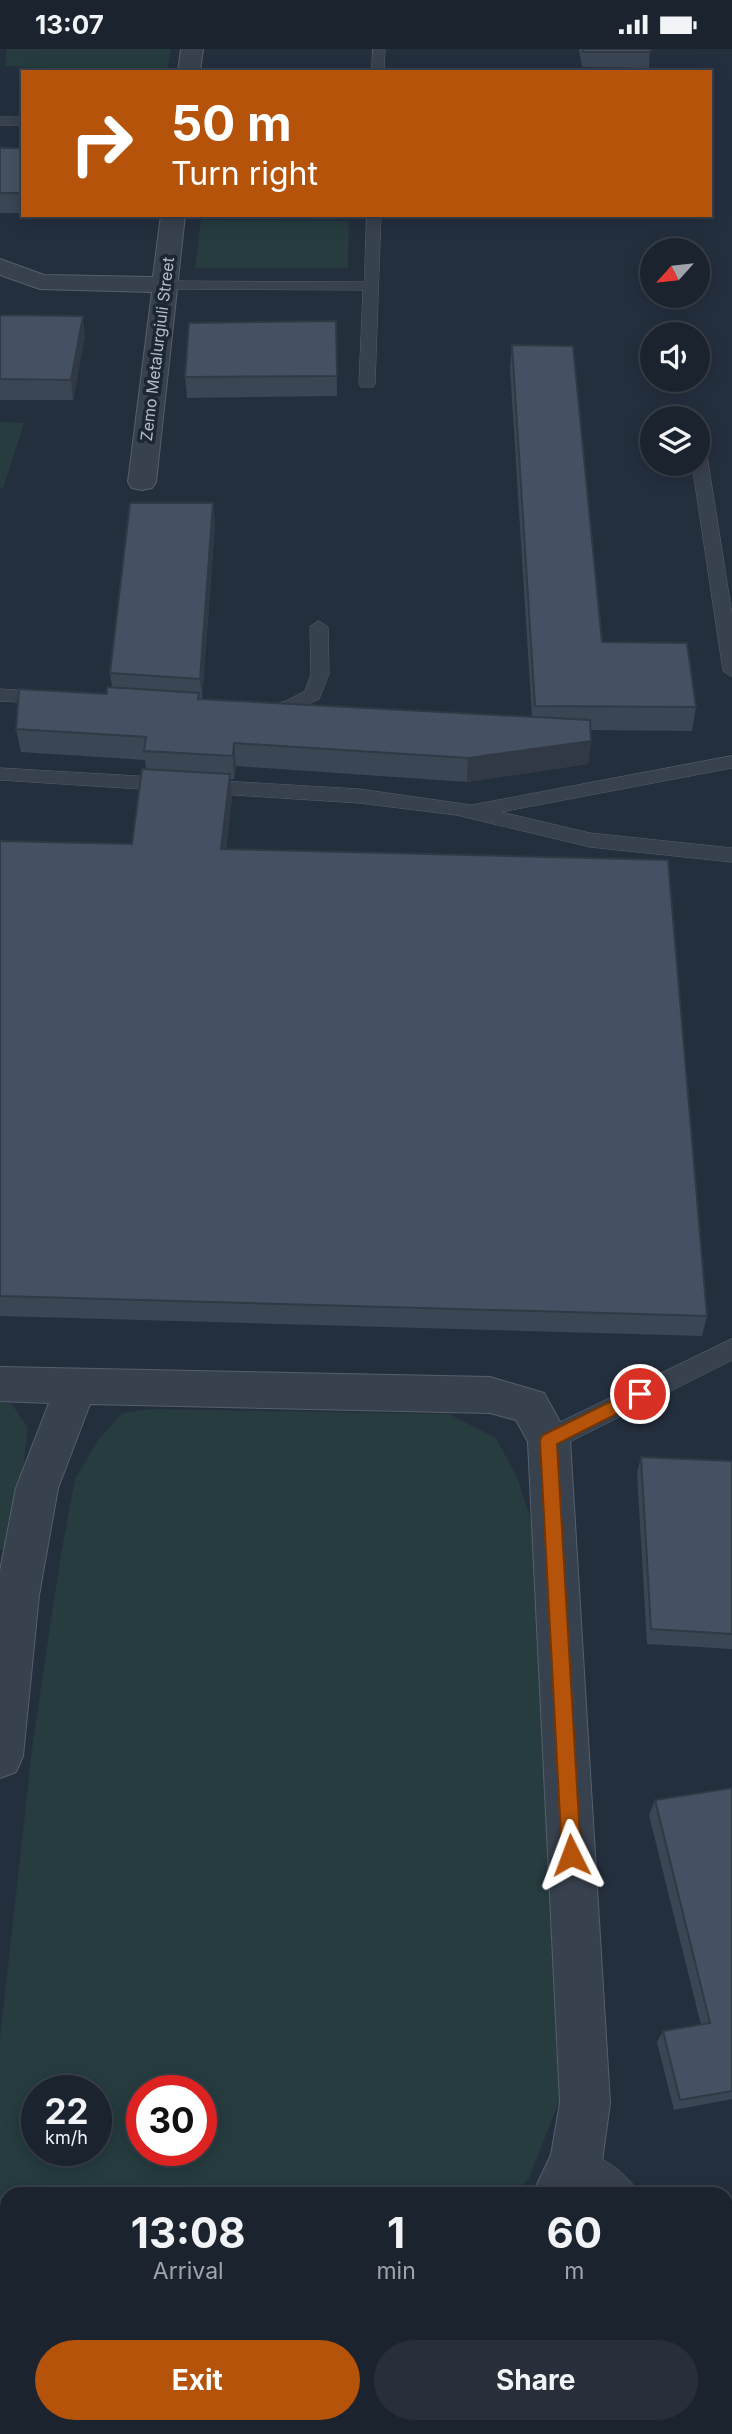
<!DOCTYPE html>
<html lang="en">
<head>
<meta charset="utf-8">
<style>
	:root { --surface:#1b232e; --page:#282f3a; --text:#f1f3f6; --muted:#a0a4aa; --line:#39404a; --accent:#b45309 }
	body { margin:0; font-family:Inter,sans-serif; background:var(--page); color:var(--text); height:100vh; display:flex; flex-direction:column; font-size:26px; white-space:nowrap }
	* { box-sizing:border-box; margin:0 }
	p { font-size:23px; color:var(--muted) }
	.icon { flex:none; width:38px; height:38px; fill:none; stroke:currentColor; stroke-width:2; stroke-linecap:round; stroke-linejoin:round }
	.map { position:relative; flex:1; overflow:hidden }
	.panel { position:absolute; left:0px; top:2138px; width:733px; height:247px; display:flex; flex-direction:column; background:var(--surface); border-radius:21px 21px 0 0; box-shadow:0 4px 18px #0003,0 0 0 2px var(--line) }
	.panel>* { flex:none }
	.banner { position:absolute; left:21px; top:21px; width:691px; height:147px; border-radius:0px; box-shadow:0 4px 18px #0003,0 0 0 2px var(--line); background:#b45309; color:#fff; overflow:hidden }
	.needle { width:46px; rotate:243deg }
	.fabs { position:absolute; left:640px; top:189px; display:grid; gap:14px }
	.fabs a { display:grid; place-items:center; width:70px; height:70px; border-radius:50%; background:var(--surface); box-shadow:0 4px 18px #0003,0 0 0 2px var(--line); font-size:35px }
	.speed { position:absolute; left:21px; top:2026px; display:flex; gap:14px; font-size:35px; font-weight:700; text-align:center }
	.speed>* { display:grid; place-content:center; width:91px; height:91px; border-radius:50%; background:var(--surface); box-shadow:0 4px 18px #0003,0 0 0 2px var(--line); line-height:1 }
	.speed small { font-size:18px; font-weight:400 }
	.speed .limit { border:10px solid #d22; background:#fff; color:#111 }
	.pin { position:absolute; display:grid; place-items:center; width:60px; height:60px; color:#fff; margin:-30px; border:4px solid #fff; border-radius:50%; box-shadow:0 2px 7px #0007 }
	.me { position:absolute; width:77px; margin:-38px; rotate:357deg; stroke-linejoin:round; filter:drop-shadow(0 0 5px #0008) }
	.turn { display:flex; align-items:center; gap:24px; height:147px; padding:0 35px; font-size:32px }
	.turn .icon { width:91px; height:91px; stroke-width:2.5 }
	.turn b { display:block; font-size:49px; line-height:60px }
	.eta { display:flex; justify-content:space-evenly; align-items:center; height:119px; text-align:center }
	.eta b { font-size:42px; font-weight:700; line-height:49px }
	.button { display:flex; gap:14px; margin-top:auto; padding:14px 35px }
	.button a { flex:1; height:80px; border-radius:42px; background:var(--accent); color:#fff; font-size:28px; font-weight:700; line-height:80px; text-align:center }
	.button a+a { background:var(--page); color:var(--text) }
	.status { display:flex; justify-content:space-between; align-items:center; height:49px; padding:0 35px; background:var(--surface); direction:ltr }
	.status svg { height:19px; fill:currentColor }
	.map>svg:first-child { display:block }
	.green { fill:#263c3f; fill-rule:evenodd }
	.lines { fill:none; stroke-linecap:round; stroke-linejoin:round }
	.lane-casing { stroke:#565f6c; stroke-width:1 }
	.street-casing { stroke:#565f6c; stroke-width:2 }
	.lane { fill:#38414e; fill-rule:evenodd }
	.street { fill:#38414e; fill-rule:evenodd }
	.wall { fill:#3b4654 }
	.shaded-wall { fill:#303945 }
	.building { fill:#455162; stroke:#303945; stroke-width:2 }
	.route { fill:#b45309; stroke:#753606; stroke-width:2 }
	.labels { text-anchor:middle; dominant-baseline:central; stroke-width:7; stroke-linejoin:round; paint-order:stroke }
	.far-street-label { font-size:16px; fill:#b4bcc9; stroke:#1d2633 }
</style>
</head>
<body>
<div class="status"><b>13:07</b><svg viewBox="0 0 49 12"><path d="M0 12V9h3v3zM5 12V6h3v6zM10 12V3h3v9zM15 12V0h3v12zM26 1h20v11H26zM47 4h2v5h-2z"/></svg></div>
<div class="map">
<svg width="732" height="2385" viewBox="0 0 732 2385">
	<rect width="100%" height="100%" fill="#242f3e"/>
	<path class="green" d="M7,0H171L167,23H67V20L5,17Z
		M201,171L349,172L348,219H195Z
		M0,373L24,374L3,440L0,439Z
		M0,1353L11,1354L28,1379L23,1419L5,1501H0Z
		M151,1360L449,1365L496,1389L517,1428L532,1474L559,2053L529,2129L512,2146H7V2226H0V1990L33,1692L61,1504L75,1430L99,1390L122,1364ZM37,2042H96V2102H37ZM142,2042H201V2102H142Z
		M362,2378H675L676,2385H362Z"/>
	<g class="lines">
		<g class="lane-casing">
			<path id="lane" d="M373,0H385L384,23H372Z
				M0,68H23V76H0Z
				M367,166H381L375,335L373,338H361L359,335L363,241L164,240L157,236L164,232L364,233Z
				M698,395L706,400L732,565V628L723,622L692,415H698Z
				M319,572L328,578L329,625L319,650C303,658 277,672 259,667L256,663L259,659L286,652L305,642L311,625L310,578Z
				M0,640L49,643L58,649L49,655L0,652Z
				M732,707V719L501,763L590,784L732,799V813L590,798L456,766L359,754L0,731V719L359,740L471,756Z
				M732,1290V1311L558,1399L549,1402L540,1399L537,1391L540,1383Z
				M576,2097C597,2105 631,2125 639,2146H597L565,2123L561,2112L565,2101Z
				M726,2184L732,2186V2218L726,2216Z
				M732,2237V2289L726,2292V2240Z
				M726,2368L730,2385H698V2378H726Z"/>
		</g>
		<g class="street-casing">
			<path id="street" d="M181,0H203L200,23H178Z
				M161,166H185L156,433L152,439L142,441L132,439L128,433L152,243L40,240L0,226V210L44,226L153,228Z
				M0,1318L490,1328L544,1344L570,1391L610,2054L602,2112L586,2146H532L551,2106L560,2054L528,1393L516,1371L490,1364L90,1355L58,1439L39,1546L23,1707L16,1723L0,1729V1522L16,1439L49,1354L0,1352Z
				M0,2231H7V2285H0Z"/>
		</g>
		<use href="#lane" class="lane"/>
		<use href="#street" class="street"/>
	</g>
	<path class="wall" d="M579,0H650L649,19L582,18Z
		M0,99H23V164H0Z
		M0,266L85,287L73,351H0Z
		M336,272L337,347L187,349L185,328Z
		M512,296L602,593L696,658L692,682L590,681L591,692L588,715L467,733L236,717L234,730H231L232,749L226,800L707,1267L702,1287L0,1267V792L132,795L146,720L145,711L21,703L16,680L107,645L112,639L110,624L213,454L215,475L202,650L532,668L510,319Z
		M641,1408L732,1412V1600L647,1595L637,1424Z
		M732,1739V2050L674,2061L657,1993L663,1982L701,1976L649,1766L655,1751Z"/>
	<path class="shaded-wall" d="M83,267L85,287L73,351L71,331Z
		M213,454L215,475L202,650L200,630Z
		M591,692L588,715L467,733L468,709Z
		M234,694L236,717L234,730L233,707Z
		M230,725L232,749L223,822L221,800Z"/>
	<path class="building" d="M583,0H650L651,3H583Z
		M0,99H23V144H0Z
		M0,266L83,267L71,331L0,330Z
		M336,272L337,327L185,328L189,274Z
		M512,296L573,297L602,593L687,594L696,658L535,657Z
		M130,454H213L200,630L110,624Z
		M107,638L199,644L198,650L590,671L591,692L468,709L234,694L233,707L144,702L146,688L16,680L19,640L107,645Z
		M142,720L230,725L221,800L668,811L707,1267L0,1247V792L132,795Z
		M641,1408L732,1412V1585L651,1580Z
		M732,1739V2042L680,2051L663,1982L710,1974L655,1751Z
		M41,2378H282V2385H41Z"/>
	<path class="route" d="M640,1338L646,1340L649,1345L646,1350L557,1395L581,1806L578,1813L571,1815L564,1813L562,1806L540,1391L543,1386Z"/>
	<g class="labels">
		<g class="far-street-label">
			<text transform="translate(157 300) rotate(-83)">Zemo Metalurgiuli Street</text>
		</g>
	</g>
</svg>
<div class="fabs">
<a><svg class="needle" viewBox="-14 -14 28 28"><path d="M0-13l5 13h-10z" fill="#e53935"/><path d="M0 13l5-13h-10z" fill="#a0a4aa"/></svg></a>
<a><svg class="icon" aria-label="sound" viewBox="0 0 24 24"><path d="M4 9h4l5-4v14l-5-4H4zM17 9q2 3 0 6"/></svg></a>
<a><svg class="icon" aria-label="layers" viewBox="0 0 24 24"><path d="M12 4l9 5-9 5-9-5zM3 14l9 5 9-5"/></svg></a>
</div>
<div class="speed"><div>22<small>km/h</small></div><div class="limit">30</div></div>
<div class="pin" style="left:640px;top:1345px;background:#d93025"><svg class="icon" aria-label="arrive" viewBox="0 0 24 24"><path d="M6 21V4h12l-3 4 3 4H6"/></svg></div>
<svg class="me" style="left:571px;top:1806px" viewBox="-20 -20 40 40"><path d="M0-17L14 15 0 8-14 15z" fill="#b45309" stroke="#fff" stroke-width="4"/></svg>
<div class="banner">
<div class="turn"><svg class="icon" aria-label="right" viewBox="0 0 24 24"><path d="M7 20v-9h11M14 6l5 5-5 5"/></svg><div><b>50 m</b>Turn right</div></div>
</div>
<section class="panel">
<div class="eta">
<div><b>13:08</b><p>Arrival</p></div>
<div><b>1</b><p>min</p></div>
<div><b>60</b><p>m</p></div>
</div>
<div class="button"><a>Exit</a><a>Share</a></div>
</section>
</div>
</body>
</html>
